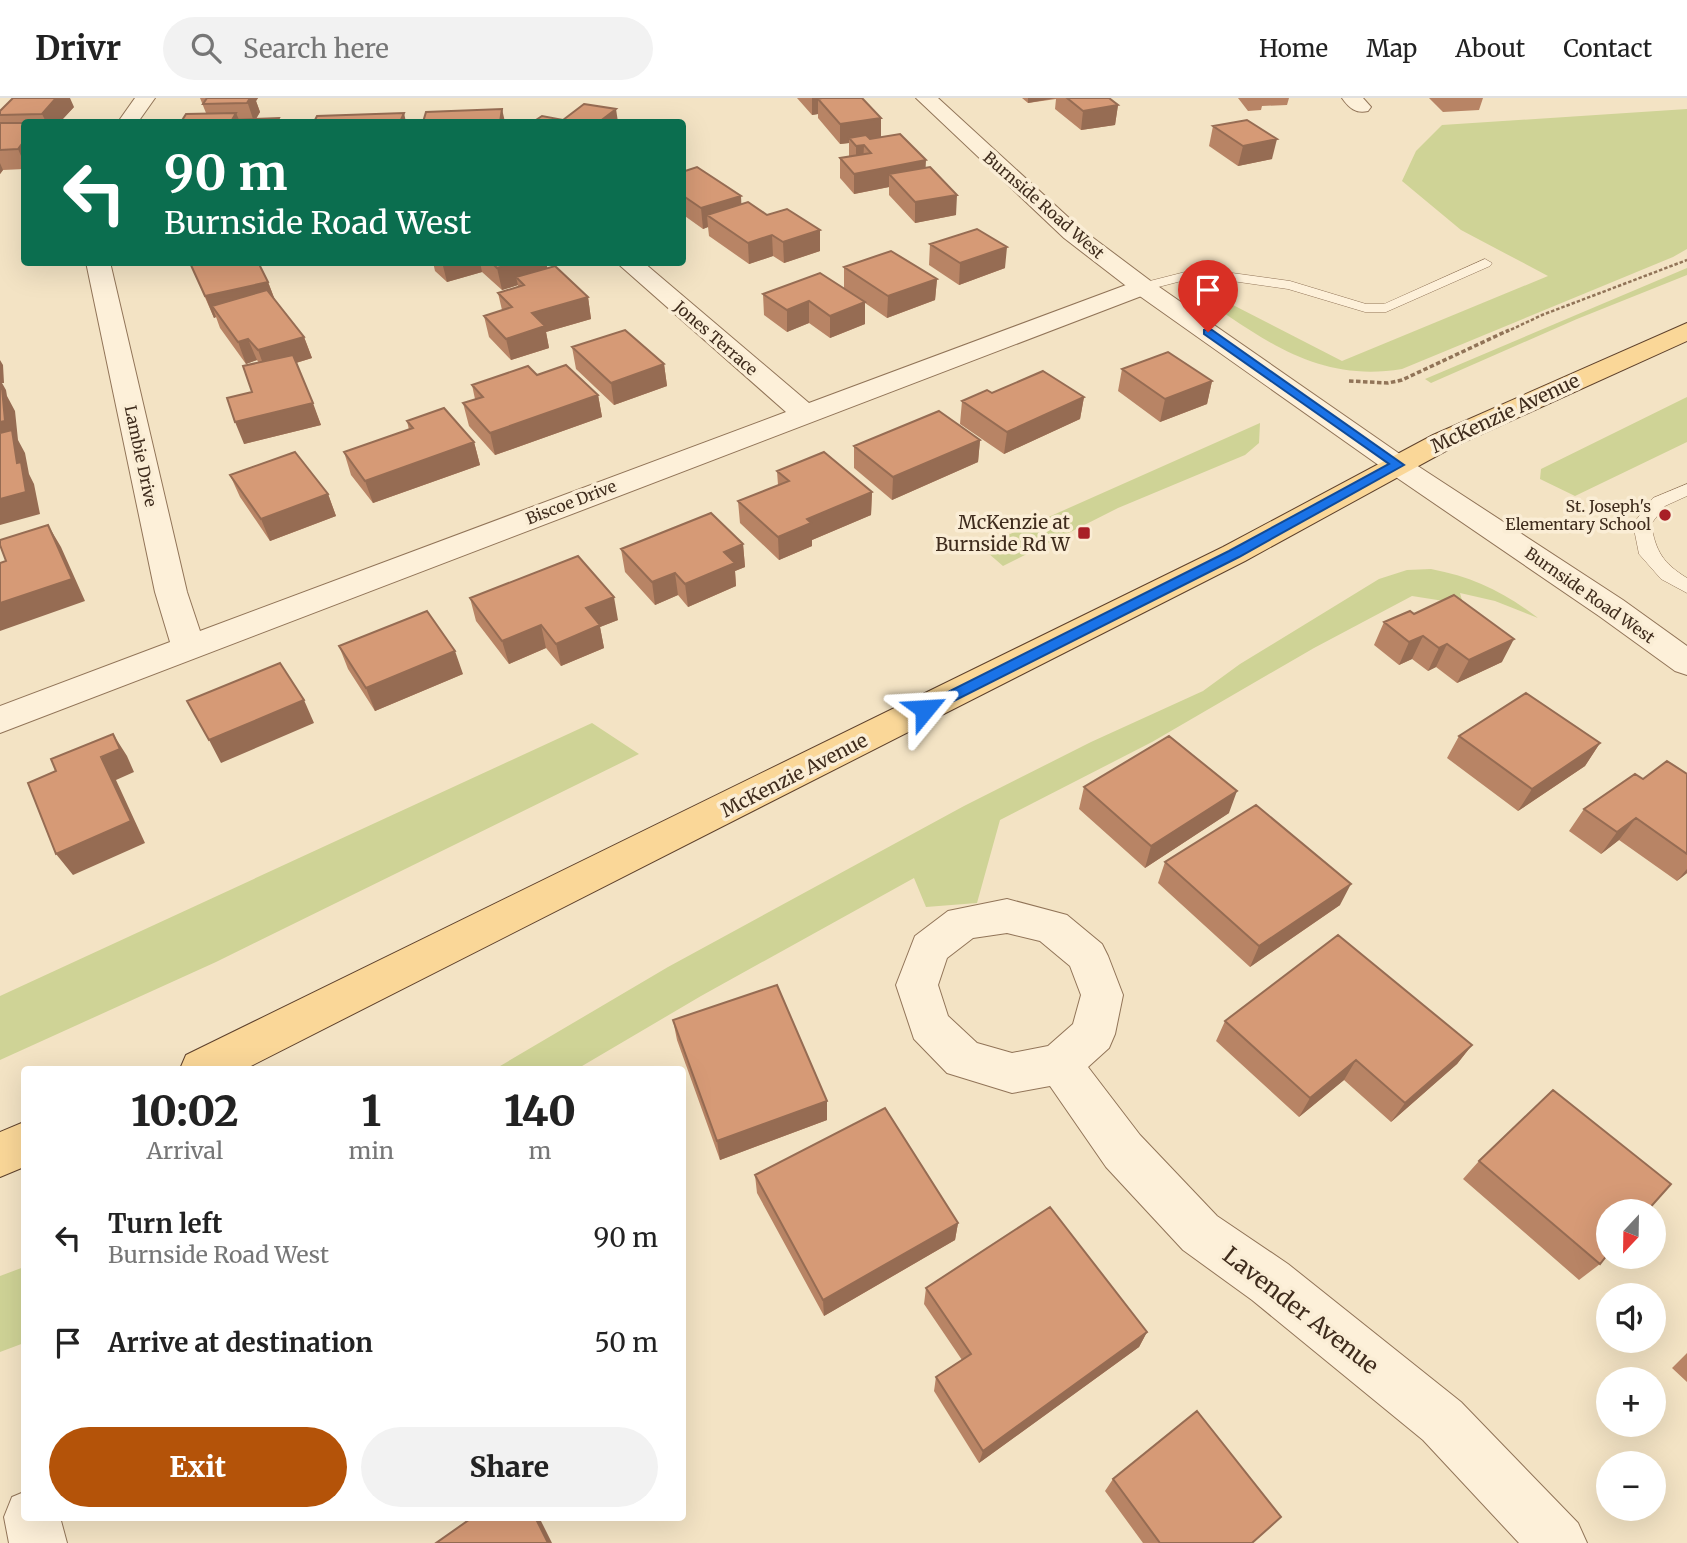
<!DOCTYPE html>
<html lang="en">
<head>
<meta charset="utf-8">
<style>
	:root { --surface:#fff; --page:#f2f2f2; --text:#222; --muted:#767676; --line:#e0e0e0; --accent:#b45309 }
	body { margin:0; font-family:Merriweather,serif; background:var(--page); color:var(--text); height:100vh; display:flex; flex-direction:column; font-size:26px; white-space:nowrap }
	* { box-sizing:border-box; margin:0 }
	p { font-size:23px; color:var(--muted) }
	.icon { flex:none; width:38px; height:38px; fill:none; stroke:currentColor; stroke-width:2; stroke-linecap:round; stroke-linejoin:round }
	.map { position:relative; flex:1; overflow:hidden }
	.panel { position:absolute; left:21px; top:968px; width:665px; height:455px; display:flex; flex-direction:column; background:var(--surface); border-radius:7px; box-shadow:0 7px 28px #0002 }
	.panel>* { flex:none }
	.hud { position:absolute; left:21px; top:21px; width:665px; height:147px; border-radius:7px; box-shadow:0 7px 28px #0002; background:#0b6e4f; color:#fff; overflow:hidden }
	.needle { width:46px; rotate:202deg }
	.buttons { position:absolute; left:1596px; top:1101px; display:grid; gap:14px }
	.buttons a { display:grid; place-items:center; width:70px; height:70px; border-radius:50%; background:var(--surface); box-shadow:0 7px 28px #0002; font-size:35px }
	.pin { position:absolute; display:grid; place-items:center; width:60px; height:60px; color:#fff; margin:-72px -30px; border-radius:50% 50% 50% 0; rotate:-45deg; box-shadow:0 0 7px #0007 }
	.pin .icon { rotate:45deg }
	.me { position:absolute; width:77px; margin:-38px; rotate:63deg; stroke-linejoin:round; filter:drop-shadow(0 0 5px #0008) }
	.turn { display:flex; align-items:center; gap:24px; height:147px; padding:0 28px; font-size:32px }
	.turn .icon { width:91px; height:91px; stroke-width:2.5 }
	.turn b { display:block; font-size:49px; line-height:60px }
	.eta { display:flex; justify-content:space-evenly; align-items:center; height:119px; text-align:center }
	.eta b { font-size:42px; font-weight:800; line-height:49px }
	.primary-button { display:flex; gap:14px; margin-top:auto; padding:14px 28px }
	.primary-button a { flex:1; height:80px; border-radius:42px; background:var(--accent); color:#fff; font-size:28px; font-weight:800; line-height:80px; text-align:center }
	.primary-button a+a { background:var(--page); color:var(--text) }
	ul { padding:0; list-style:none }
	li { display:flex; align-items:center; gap:21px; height:105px; padding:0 28px }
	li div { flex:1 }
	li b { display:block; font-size:26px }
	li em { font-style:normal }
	header { display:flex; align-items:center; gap:42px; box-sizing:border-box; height:98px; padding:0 35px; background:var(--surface); border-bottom:2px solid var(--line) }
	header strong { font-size:33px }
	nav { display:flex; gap:38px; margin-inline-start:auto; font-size:24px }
	.search { width:490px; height:63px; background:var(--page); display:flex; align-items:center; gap:18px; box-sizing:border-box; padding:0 24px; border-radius:38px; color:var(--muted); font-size:26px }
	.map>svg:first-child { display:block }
	.green { fill:#cfd396 }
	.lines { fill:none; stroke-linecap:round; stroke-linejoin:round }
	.service-casing { stroke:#917458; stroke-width:1 }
	.minor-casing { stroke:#917458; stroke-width:2 }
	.tertiary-casing { stroke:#917458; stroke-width:2 }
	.primary-casing { stroke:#5e412c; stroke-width:2 }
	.path-far1 { stroke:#917458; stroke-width:2.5; stroke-dasharray:3.5 2; stroke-linecap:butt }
	.path { stroke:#917458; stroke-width:3.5; stroke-dasharray:4.5 2.5; stroke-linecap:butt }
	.service { fill:#fdf0d9; fill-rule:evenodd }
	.minor { fill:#fdf0d9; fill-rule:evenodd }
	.tertiary { fill:#fdf0d9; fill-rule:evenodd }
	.primary { fill:#fad798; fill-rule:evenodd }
	.wall { fill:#b88465 }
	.shaded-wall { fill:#966c53 }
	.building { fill:#d69a76; stroke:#966c53; stroke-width:2 }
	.route { fill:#1a73e8; stroke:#114b97; stroke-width:2 }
	.poi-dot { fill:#a82027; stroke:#faedd5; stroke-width:2.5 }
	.labels { text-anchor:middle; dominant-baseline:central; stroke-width:7; stroke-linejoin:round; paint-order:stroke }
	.far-street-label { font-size:16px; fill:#3f2c1d; stroke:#faedd5 }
	.far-poi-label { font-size:16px; fill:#3f2c1d; stroke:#faedd5; text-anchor:end }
	.street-label { font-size:19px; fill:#3f2c1d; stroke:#faedd5 }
	.poi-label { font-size:19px; fill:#3f2c1d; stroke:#faedd5; text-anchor:end }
	.near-street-label { font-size:23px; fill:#3f2c1d; stroke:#faedd5 }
</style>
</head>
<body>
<header>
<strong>Drivr</strong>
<div class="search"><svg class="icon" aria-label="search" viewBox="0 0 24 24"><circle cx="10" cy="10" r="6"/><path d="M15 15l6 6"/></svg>Search here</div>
<nav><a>Home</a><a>Map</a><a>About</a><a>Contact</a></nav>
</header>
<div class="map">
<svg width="1687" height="1445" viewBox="0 0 1687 1445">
	<rect width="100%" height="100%" fill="#f3e3c4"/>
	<path class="green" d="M1687,11V151L1673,159L1402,271C1312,286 1256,235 1185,189L1192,186L1342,263L1548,178L1461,132L1402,83L1416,53L1442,27Z
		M1687,170V177L1577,221L1431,285L1425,281Z
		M1687,299V344L1575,398L1540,381L1541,371Z
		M1260,325L1259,345L1245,357L1118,410L1003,468L981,449Z
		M1431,471C1473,479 1504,494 1538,520L1495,503L1460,495L1463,506L1412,498L1314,550L1152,644L1000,722L977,805L926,809L914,780L701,898L577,971H495L668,869L964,708L1091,644L1203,593L1240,566L1379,481L1407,472Z
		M592,625L639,656L216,864L0,962V898Z
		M24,1169V1245L0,1254V1178Z"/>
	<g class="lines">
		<g class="service-casing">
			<path id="service" d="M1485,161L1492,165L1490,168L1386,214H1365L1288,191L1232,183L1193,180L1143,193L1136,189L1138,186L1193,172L1232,175L1290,183L1366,206H1384Z
				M1687,386V398L1665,408L1651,426C1656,454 1663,465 1687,480V495L1661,481L1639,456L1633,426L1653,400Z"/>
		</g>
		<g class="minor-casing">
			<path id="minor" d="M135,0H155L138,24H118Z
				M1342,0H1363L1371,9L1368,13C1356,16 1349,10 1342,0Z
				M86,164H110L187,494L200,533L786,314L616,164H643L809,305L1134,184L1143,182L1152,184L1155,189L1152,194L0,635V608L170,544L155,494Z
				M1007,801L1067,817L1102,846L1108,858L1123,897L1115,936L1109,950L1088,969L1140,1037L1217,1118L1288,1166L1461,1304L1578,1425L1587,1445H1519L1423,1342L1252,1202L1183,1152L1106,1069L1050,988L1012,995L947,975L914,941L896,887L915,838L948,813ZM1007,835L1040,843L1070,868L1081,897L1073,926L1048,948L1012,955L977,945L948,918L938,887L947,860L973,840Z
				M24,1394V1419H60L67,1445H9L4,1419L12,1399Z"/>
		</g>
		<g class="tertiary-casing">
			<path id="tertiary" d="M916,0H938L1080,130L1152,184L1407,361L1623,502L1687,548V577L1675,573L1599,518L1387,373L1134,194L1064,140Z"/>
		</g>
		<g class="primary-casing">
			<path id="primary" d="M1687,225V243L1453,349L1245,463L245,971H180L186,957L1223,449L1433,337Z
				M24,1024V1069L0,1079V1034Z"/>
		</g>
		<path class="path-far1" d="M1506,234L1542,217L1687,162"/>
		<path class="path" d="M1349,283L1388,285L1402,282L1509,232"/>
		<use href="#service" class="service"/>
		<use href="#minor" class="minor"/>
		<use href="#tertiary" class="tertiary"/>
		<use href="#primary" class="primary"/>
	</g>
	<path class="wall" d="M200,0H258L256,3L260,14L256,21L279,20L280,24H181L206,15Z
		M797,0H862L881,20V39L925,70L956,117L915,125L889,97V89L854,96L840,80V60L849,59V45L840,46L818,20V16L812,17Z
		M1022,0H1109L1118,7L1115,27L1081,32L1055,11L1056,1L1028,5Z
		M1238,0H1289L1287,7L1262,8L1261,12L1248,13Z
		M1429,0H1483L1479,12L1443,14Z
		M74,9L60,24H24V71L3,72L0,76V13Z
		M1213,28L1272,61L1238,68L1209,48Z
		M682,74L741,98V106L820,153L784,165L773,158L749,166L709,138L708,129L703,131L682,116Z
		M930,146L1005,170L959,187L929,167Z
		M433,164H546L547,170L588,199L591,221L546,234L549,250L511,262L489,239L484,218L502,212L498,195L518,189V187L502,192L482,174L447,184L435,173Z
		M190,165L268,184L275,202L304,239L312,260L296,265L321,327L244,346L252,294L259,265L257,262L246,266L220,230L216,219L214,220Z
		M844,169L937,181L935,202L887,220L865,205V226L830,240L809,225L787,234L764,217L763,196L844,190Z
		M572,249L664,266L667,288L614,307L576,271Z
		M1122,271L1212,283L1207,306L1160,324L1118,293Z
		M537,277L598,297L602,319L495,357L469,328L463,305L475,301L472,287Z
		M992,295L1084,299L1080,321L1004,356L960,326L962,303Z
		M407,323L474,344L480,367L373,405L351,377L344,354L409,332Z
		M980,342L978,364L892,402L854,370V348Z
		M777,373L872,394L871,417L812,442V448L779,462L740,425L738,403L778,387Z
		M230,377L328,396L336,418L270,443L240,399Z
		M743,446L745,469L735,473L736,488L688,509L678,497L655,507L625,474L621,451Z
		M470,500L618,522L600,529L604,550L561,568L546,550L509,566L476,523Z
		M1414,516L1502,564L1457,585L1436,569L1428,573L1412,561L1399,567L1374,547L1384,524Z
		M339,548L463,576L375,613L348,571Z
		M1459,638L1600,645L1585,668L1518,713L1447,660Z
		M1687,676V775L1677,783L1619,742L1601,756L1569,733L1584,711L1643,681Z
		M1084,689L1229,715L1145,770L1079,711Z
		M1165,764L1340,807L1250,869L1158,785Z
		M673,922L827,1022L720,1062L677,942Z
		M1225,923L1472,947L1457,966L1391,1024L1344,982L1299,1019L1216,943Z
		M1479,1063L1600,1166L1579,1182L1463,1081Z
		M755,1077L958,1125L955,1142L824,1218L757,1095Z
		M926,1190L1147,1234L1139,1249L979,1365L934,1293L936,1279L962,1262L924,1206Z
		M1687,1255V1284L1672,1270Z
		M1113,1381L1252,1445H1143L1105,1393Z"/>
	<path class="shaded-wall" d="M56,0H70L74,9L60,24H46L42,16Z
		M246,0H258L256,3L260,14L254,24Z
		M812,0H849L818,1V16L812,17Z
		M1028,0H1056L1028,5Z
		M1118,7L1115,27L1081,32L1083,13Z
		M502,11L505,24H500Z
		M616,11L618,24H599Z
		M236,15L240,24L232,22Z
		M404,15L406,24H400Z
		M881,20V40L852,44L849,40V45L840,46V26Z
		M1277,41L1272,61L1238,68L1243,48Z
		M24,43V65L18,51Z
		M864,47L863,67L856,68V48Z
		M926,62L925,82L889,76V89L854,96V76Z
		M0,65L3,72L0,76Z
		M957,97L956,117L915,125V104Z
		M741,98L742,118L707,117L708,129L703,131L701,110Z
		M820,132V153L784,165L783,144Z
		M772,137L773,158L749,166L748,145Z
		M1007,149L1005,170L959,187L960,165Z
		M442,164H480L482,174L447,184Z
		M517,164H546L549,177L516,179L518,187L502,192L497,170Z
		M937,181L935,202L887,220L888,198Z
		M268,184L276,205L212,208L216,219L214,220L205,198Z
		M588,199L591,221L546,234L549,250L511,262L506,241L532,215Z
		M809,203V225L787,234V212Z
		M865,204V226L830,240V218Z
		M304,239L312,260L266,274L258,252Z
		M248,241L257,262L246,266L238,244Z
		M0,262L3,267L4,285H2L6,292L7,298L15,313L18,342L25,355L29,376L34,386L40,416L0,427Z
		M664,266L667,288L614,307L611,285Z
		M1212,283L1207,306L1160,324L1165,301Z
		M598,297L602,319L495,357L490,335Z
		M1084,299L1080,321L1004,356L1007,334Z
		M313,305L321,327L244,346L235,324Z
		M980,342L978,364L892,402L893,379Z
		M474,344L480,367L373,405L365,383Z
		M872,394L871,417L812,442V448L779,462L778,439L807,421Z
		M328,396L336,418L270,443L261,421Z
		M48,427L61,449L85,503L0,533V505Z
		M743,446L745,469L735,473L736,488L688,509L685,486L724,454Z
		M675,475L678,497L655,507L652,484Z
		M614,499L618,522L600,529L604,550L561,568L556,546L586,510Z
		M541,527L546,550L509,566L502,543Z
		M1423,538L1412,561L1399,567L1409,544Z
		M1514,541L1502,564L1457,585L1469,562Z
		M1447,546L1436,569L1428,573L1439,550Z
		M455,553L463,576L375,613L366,590Z
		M304,602L314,625L221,665L209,642Z
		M113,636L127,658L134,674L116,682L145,745L73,777L56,756Z
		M1600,645L1585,668L1518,713L1532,691Z
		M1237,693L1229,715L1145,770L1151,748Z
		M1636,720L1619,742L1601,756L1617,734Z
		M1687,771V775L1677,783Z
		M1351,786L1340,807L1250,869L1259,848Z
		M1472,947L1457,966L1391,1024L1405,1005Z
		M1356,962L1344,982L1299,1019L1310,1000Z
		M827,1003V1022L720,1062L717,1043Z
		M958,1125L955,1142L824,1218L823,1202Z
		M1147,1234L1139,1249L979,1365L983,1353Z
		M535,1419H539L552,1445H548Z"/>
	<path class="building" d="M13,0H56L42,16L0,17V13Z
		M207,0H250L247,5L203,6Z
		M822,0H862L881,20L840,26L818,1Z
		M1067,0H1109L1118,7L1083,13Z
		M584,6L616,11L599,24H533L542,18L563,22Z
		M502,11L500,24H423L426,14Z
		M236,15L232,22L279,20L277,24H181L186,16Z
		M404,15L400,24H314L317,18Z
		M1247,22L1277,41L1243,48L1213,28Z
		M0,25H24V43L18,51L0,52Z
		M900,36L926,62L854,76L840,60L871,55L864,47L856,48L849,40L866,37L870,41Z
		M697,69L741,98L701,110L682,97V74Z
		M930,69L957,97L915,104L889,76Z
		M748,104L767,117L787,111L820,132L783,144L772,137L748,145L707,117Z
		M977,131L1007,149L960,165L930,146Z
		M891,153L937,181L888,198L844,169Z
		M193,164H258L268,184L205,198L190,165Z
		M491,164H517L497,170Z
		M555,168L588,199L532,215L545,228L506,241L484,218L512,209L498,195L524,187L516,179Z
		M820,175L865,204L830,218L809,203L787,212L763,196Z
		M267,192L304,239L258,252L248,241L238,244L212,208Z
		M625,232L664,266L611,285L572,249Z
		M1168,254L1212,283L1165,301L1122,271Z
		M293,257L313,305L235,324L227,300L252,294L243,268Z
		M566,267L598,297L490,335L463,305L483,299L472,287L528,268L537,277Z
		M1043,273L1084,299L1007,334L962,303L987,292L992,295Z
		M2,290L5,323L0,324V291Z
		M444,310L474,344L365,383L344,354L413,330L407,323Z
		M939,313L980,342L893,379L854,348Z
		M12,332L17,365L21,364L26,394L0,401V335Z
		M295,354L328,396L261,421L230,377Z
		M824,354L872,394L807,421L811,425L778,439L738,403L789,383L777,373Z
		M711,415L743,446L724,454L735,465L685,486L675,475L652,484L621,451Z
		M48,427L72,481L0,505V465L6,463L0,447V442Z
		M578,458L614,499L586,510L600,527L556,546L541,527L502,543L470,500Z
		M1454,497L1514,541L1469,562L1447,546L1439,550L1423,538L1409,544L1384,524L1410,513L1414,516Z
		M427,513L455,553L366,590L339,548Z
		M280,565L304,602L209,642L187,603Z
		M1526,595L1600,645L1532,691L1459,638Z
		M113,636L120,651L101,659L131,723L56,756L28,685L56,673L51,661Z
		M1169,638L1237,693L1151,748L1084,689Z
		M1667,663L1687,676V756L1636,720L1617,734L1584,711L1635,676L1643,681Z
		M1256,707L1351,786L1259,848L1165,764Z
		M1338,837L1472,947L1405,1005L1356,962L1310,1000L1225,923Z
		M777,887L827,1003L717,1043L673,922Z
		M1553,992L1671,1086L1647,1113H1608V1156L1600,1166L1479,1063Z
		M885,1010L958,1125L823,1202L755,1077Z
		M1050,1109L1147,1234L983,1353L936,1279L971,1256L926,1190Z
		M1197,1313L1281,1419L1252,1445H1160L1113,1381Z
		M473,1419H535L548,1445H436Z"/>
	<path class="route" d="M1204,232H1212L1404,367L1239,459L930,615H920L918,611L920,608L1229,453L1389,366L1204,236Z"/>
	<g class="poi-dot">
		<circle cx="1665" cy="417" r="7"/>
		<rect x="1077" y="428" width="14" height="14" rx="3.5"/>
	</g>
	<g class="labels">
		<g class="far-street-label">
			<text transform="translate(1044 107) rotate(41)">Burnside Road West</text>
			<text transform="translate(716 240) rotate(41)">Jones Terrace</text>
			<text transform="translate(141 358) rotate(78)">Lambie Drive</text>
			<text transform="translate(571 404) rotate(-21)">Biscoe Drive</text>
			<text transform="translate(1590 497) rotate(35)">Burnside Road West</text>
		</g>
		<g class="far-poi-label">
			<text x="1651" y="408">St. Joseph's<tspan x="1651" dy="18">Elementary School</tspan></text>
		</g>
		<g class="street-label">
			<text transform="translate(1505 315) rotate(-25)">McKenzie Avenue</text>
			<text transform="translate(794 677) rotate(-27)">McKenzie Avenue</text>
		</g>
		<g class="poi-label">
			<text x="1070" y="424">McKenzie at<tspan x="1070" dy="22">Burnside Rd W</tspan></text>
		</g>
		<g class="near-street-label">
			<text transform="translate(1301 1212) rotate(38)">Lavender Avenue</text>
		</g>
	</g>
</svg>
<div class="buttons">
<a><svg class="needle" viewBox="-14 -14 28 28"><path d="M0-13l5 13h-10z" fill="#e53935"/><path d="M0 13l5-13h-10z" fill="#767676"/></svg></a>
<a><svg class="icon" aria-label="sound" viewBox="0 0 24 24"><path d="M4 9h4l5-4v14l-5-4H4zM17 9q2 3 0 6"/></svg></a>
<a>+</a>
<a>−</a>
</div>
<div class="pin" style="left:1208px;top:234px;background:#d93025"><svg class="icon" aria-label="arrive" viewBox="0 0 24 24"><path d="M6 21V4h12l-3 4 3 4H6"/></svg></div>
<svg class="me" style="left:925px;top:611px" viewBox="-20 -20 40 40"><path d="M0-17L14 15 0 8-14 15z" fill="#1a73e8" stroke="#fff" stroke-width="4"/></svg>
<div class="hud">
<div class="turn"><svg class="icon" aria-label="left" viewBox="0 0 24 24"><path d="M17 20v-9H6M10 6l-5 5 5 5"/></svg><div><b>90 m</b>Burnside Road West</div></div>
</div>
<section class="panel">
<div class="eta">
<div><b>10:02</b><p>Arrival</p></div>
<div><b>1</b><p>min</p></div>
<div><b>140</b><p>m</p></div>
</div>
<ul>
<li><svg class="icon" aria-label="left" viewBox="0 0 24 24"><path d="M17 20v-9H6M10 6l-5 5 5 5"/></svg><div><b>Turn left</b><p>Burnside Road West</p></div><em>90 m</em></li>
<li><svg class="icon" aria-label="arrive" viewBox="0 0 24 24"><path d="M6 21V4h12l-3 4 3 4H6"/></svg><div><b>Arrive at destination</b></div><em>50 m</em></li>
</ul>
<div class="primary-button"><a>Exit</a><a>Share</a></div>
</section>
</div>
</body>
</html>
